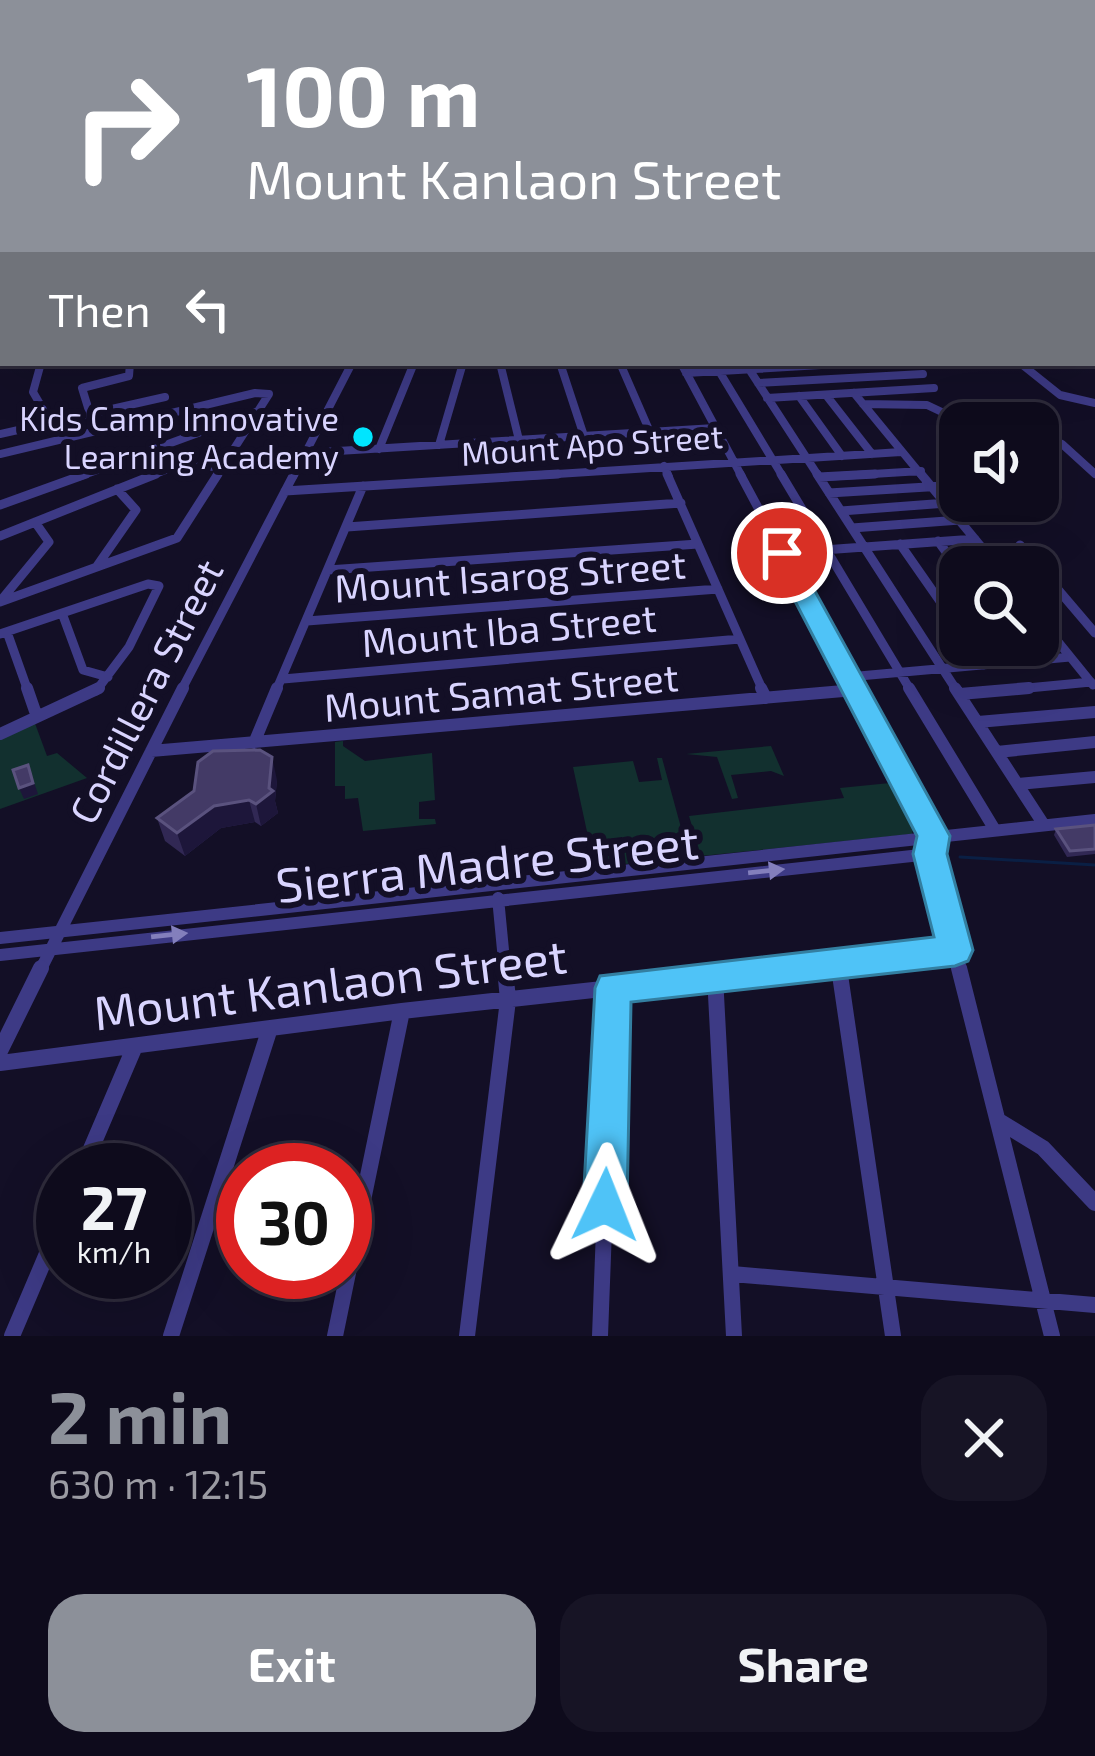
<!DOCTYPE html>
<html lang="en">
<head>
<meta charset="utf-8">
<style>
	:root { --surface:#0e0b1c; --page:#171425; --text:#f1f3f6; --muted:#9b9ba3; --line:#2e2b3b; --accent:#8c9099 }
	body { margin:0; font-family:"Exo 2",sans-serif; background:var(--page); color:var(--text); height:100vh; display:flex; flex-direction:column; font-size:45px; white-space:nowrap }
	* { box-sizing:border-box; margin:0 }
	p { font-size:39px; color:var(--muted) }
	.icon { flex:none; width:66px; height:66px; fill:none; stroke:currentColor; stroke-width:2; stroke-linecap:round; stroke-linejoin:round }
	.map { position:relative; height:1336px; overflow:hidden }
	.side { display:flex; flex-direction:column; background:var(--surface); flex:1 }
	.side>* { flex:none }
	.hud { position:absolute; left:0px; top:0px; width:1095px; height:366px; box-shadow:0 12px 48px #0002,0 0 0 3px var(--line); background:#8c9099; color:#fff; overflow:hidden }
	.tools { position:absolute; left:939px; top:402px; display:grid; gap:24px }
	.tools a { display:grid; place-items:center; width:120px; height:120px; border-radius:24px; background:var(--surface); box-shadow:0 12px 48px #0002,0 0 0 3px var(--line); font-size:60px }
	.speed { position:absolute; left:36px; top:1143px; display:flex; gap:24px; font-size:60px; font-weight:700; text-align:center }
	.speed>* { display:grid; place-content:center; width:156px; height:156px; border-radius:50%; background:var(--surface); box-shadow:0 12px 48px #0002,0 0 0 3px var(--line); line-height:1 }
	.speed small { font-size:30px; font-weight:400 }
	.speed .limit { border:18px solid #d22; background:#fff; color:#111 }
	.pin { position:absolute; display:grid; place-items:center; width:102px; height:102px; color:#fff; margin:-51px; border:6px solid #fff; border-radius:50%; box-shadow:0 3px 12px #0007 }
	.me { position:absolute; width:132px; margin:-66px; rotate:2deg; stroke-linejoin:round; filter:drop-shadow(0 0 9px #0008) }
	.turn { display:flex; align-items:center; gap:42px; height:252px; padding:0 48px; font-size:54px }
	.turn .icon { width:156px; height:156px; stroke-width:2.5 }
	.turn b { display:block; font-size:84px; line-height:102px }
	.then { display:flex; align-items:center; height:114px; padding:0 48px; background:#0003; gap:24px; font-size:45px }
	.round { display:grid; place-items:center; flex:none; width:126px; height:126px; border-radius:36px; background:var(--page) }
	.head { display:flex; align-items:center; justify-content:space-between; height:204px; padding:0 48px }
	h1 { font-size:72px; font-weight:700; line-height:90px; color:var(--accent) }
	.primary-button { display:flex; gap:24px; margin-top:auto; padding:24px 48px }
	.primary-button a { flex:1; height:138px; border-radius:36px; background:var(--accent); color:#fff; font-size:48px; font-weight:700; line-height:138px; text-align:center }
	.primary-button a+a { background:var(--page); color:var(--text) }
	.map>svg:first-child { display:block }
	.green { fill:#12302f }
	.lines { fill:none; stroke-linecap:round; stroke-linejoin:round }
	.stream { stroke:#0a1f44; stroke-width:3 }
	.minor-far3 { stroke:#3d3a85; stroke-width:8 }
	.minor-far2 { stroke:#3d3a85; stroke-width:9 }
	.minor-far1 { stroke:#3d3a85; stroke-width:12 }
	.minor { stroke:#3d3a85; stroke-width:16 }
	.major { stroke:#c25bff; stroke-width:8 }
	.wall { fill:#312854 }
	.shaded-wall { fill:#1d163a }
	.building { fill:#433a66; stroke:#5a527e; stroke-width:3 }
	.oneway { fill:#837fbc }
	.route { fill:#4fc3f7; stroke:#337fa1; stroke-width:3 }
	.poi-dot { fill:#00e5ff; stroke:#130f26; stroke-width:4.5 }
	.labels { text-anchor:middle; dominant-baseline:central; stroke-width:12; stroke-linejoin:round; paint-order:stroke }
	.far-poi-label { font-size:33px; fill:#d9d4ff; stroke:#130f26; text-anchor:end }
	.far-street-label { font-size:33px; fill:#d9d4ff; stroke:#130f26 }
	.street-label { font-size:39px; fill:#d9d4ff; stroke:#130f26 }
	.near-street-label { font-size:48px; fill:#d9d4ff; stroke:#130f26 }
</style>
</head>
<body>
<div class="map">
<svg width="1095" height="1336" viewBox="0 0 1095 1336">
	<rect width="100%" height="100%" fill="#130f26"/>
	<path class="green" d="M33,718L47,756L57,753L87,778L0,809V739Z
		M343,741V746L365,761L432,753L435,800L419,802V819H435L436,824L363,831L358,798L345,799V786H335V742Z
		M771,746L784,776L771,771L731,775L738,798L732,799L717,757L686,754Z
		M657,758H662L689,857L597,867L595,857L620,855L619,845L624,843L622,837L589,841L573,767L633,761L639,782L662,780Z
		M900,782L917,813L912,834L701,856L689,816L844,798L840,788Z"/>
	<g class="lines">
		<path class="stream" d="M960,857L1095,865"/>
		<path class="minor-far3" d="M41,363L33,392L51,423
			M500,363L519,440
			M560,363L584,436
			M620,363L650,432
			M681,363L742,477
			M1020,363L1060,395L1095,403
			M749,369L819,477
			M719,371L783,477
			M686,373L855,363
			M758,383L923,374
			M854,393L923,477
			M826,395L872,454
			M799,396L842,456
			M767,398L934,388
			M863,404L927,405L965,423
			M90,414L82,388L129,376L130,363
			M988,423H1031
			M1038,432L1062,444L1095,474
			M0,434L165,397
			M439,445L463,363
			M379,449L414,363
			M305,453L715,428
			M0,454L255,393L269,394L216,477
			M664,466L669,477
			M78,477L261,410
			M148,477L175,466L223,467
			M293,477L352,363
			M510,477L901,452
			M824,477L921,471"/>
		<path class="minor-far2" d="M667,474L763,691
			M740,474L856,691
			M781,474L911,691
			M817,474L957,691
			M921,474L998,567
			M819,477L875,474
			M285,491L558,474
			M829,493L960,485
			M0,505L86,474
			M841,511L947,503
			M347,527L681,503
			M852,528L960,520
			M0,536L156,474
			M938,541L960,571
			M900,544L960,630
			M1020,545L1095,633
			M782,553L975,539
			M97,566L136,510L117,489
			M328,570L698,544
			M3,598L49,542L35,522
			M0,602L177,538L218,474
			M62,613L83,670L108,677
			M1038,617L1093,685
			M307,621L718,589
			M7,632L28,691
			M0,634L148,584L159,586L129,647L96,691
			M971,645L984,665
			M1015,645L1027,661
			M848,677L1070,657
			M283,679L740,639
			M181,691L294,474
			M276,691L363,486
			M847,691L855,690
			M996,691L1091,682"/>
		<path class="minor-far1" d="M27,688L36,714
			M761,688L766,698
			M854,688L933,836L930,854L960,971
			M909,688L995,830
			M955,688L1044,825
			M960,694L1029,688
			M978,722L1095,712
			M0,734L99,688
			M254,743L277,688
			M151,751L855,690
			M997,752L1095,742
			M1018,784L1095,777
			M498,898L505,971
			M0,938L1095,820
			M0,955L930,854
			M838,962L839,971
			M40,971L183,688
			M767,971L955,950"/>
		<path class="minor" d="M839,968L893,1336
			M959,968L1052,1336
			M715,976L734,1336
			M0,1051L41,968
			M0,1063L402,1011L794,968
			M999,1121L1043,1148L1095,1203
			M82,1170L135,1046
			M732,1274L1095,1305
			M12,1336L63,1216
			M171,1336L270,1028
			M335,1336L402,1011
			M467,1336L508,1000L505,968
			M600,1336L613,988"/>
		<path class="major" d="M1092,253L1095,257"/>
	</g>
	<path class="wall" d="M277,780L275,801L278,813L261,826L255,822L221,828L185,856L165,841L157,818Z
		M1095,825V854L1067,857L1054,835L1056,829Z"/>
	<path class="shaded-wall" d="M272,757L277,780L275,801L278,813L261,826L256,804L269,788Z
		M28,765L38,794L24,799L19,788Z
		M249,800L255,822L221,828L185,856L177,833L214,806Z"/>
	<path class="building" d="M260,750L272,757L269,788L273,791L256,804L249,800L214,806L177,833L157,818L194,791L198,762L213,751Z
		M28,765L33,783L19,788L13,770Z
		M1095,825V849L1070,851L1056,829Z"/>
	<defs><path id="oneway-solid" d="M-6-.8H1V-3.2L6.5 0L1 3.2V.8H-6Z" transform="scale(3)"/></defs>
	<g class="oneway">
		<use href="#oneway-solid" transform="translate(766 871) rotate(-6)"/>
		<use href="#oneway-solid" transform="translate(169 935) rotate(-6)"/>
	</g>
	<linearGradient id="sky" x2="0" y2="1"><stop stop-color="#0a0815"/><stop offset="0.5" stop-color="#333752"/><stop offset="1" stop-color="#333752" stop-opacity="0"/></linearGradient>
	<rect width="1095" height="374" fill="url(#sky)"/>
	<path class="route" d="M782,546L794,553L950,836L947,854L973,950L968,961L955,966L631,1002L627,1205L621,1221L605,1227L590,1221L583,1205L595,988L600,976L934,937L913,854L917,836L770,553Z"/>
	<circle class="poi-dot" cx="363" cy="437" r="12"/>
	<g class="labels">
		<g class="far-poi-label">
			<text x="339" y="418">Kids Camp Innovative<tspan x="339" dy="38">Learning Academy</tspan></text>
		</g>
		<g class="far-street-label">
			<text transform="translate(592 444) rotate(-4)">Mount Apo Street</text>
		</g>
		<g class="street-label">
			<text transform="translate(510 575) rotate(-4)">Mount Isarog Street</text>
			<text transform="translate(509 629) rotate(-5)">Mount Iba Street</text>
			<text transform="translate(145 691) rotate(-63)">Cordillera Street</text>
			<text transform="translate(501 691) rotate(-5)">Mount Samat Street</text>
		</g>
		<g class="near-street-label">
			<text transform="translate(487 862) rotate(-6)">Sierra Madre Street</text>
			<text transform="translate(330 983) rotate(-7)">Mount Kanlaon Street</text>
		</g>
	</g>
</svg>
<div class="tools">
<a><svg class="icon" aria-label="sound" viewBox="0 0 24 24"><path d="M4 9h4l5-4v14l-5-4H4zM17 9q2 3 0 6"/></svg></a>
<a><svg class="icon" aria-label="search" viewBox="0 0 24 24"><circle cx="10" cy="10" r="6"/><path d="M15 15l6 6"/></svg></a>
</div>
<div class="speed"><div>27<small>km/h</small></div><div class="limit">30</div></div>
<div class="pin" style="left:782px;top:553px;background:#d93025"><svg class="icon" aria-label="arrive" viewBox="0 0 24 24"><path d="M6 21V4h12l-3 4 3 4H6"/></svg></div>
<svg class="me" style="left:605px;top:1205px" viewBox="-20 -20 40 40"><path d="M0-17L14 15 0 8-14 15z" fill="#4fc3f7" stroke="#fff" stroke-width="4"/></svg>
<div class="hud">
<div class="turn"><svg class="icon" aria-label="right" viewBox="0 0 24 24"><path d="M7 20v-9h11M14 6l5 5-5 5"/></svg><div><b>100 m</b>Mount Kanlaon Street</div></div>
<div class="then">Then<svg class="icon" aria-label="left" viewBox="0 0 24 24"><path d="M17 20v-9H6M10 6l-5 5 5 5"/></svg></div>
</div>
</div>
<section class="side">
<div class="head"><div><h1>2 min</h1><p>630 m · 12:15</p></div><a class="round"><svg class="icon" aria-label="close" viewBox="0 0 24 24"><path d="M6 6l12 12M18 6L6 18"/></svg></a></div>
<div class="primary-button"><a>Exit</a><a>Share</a></div>
</section>
</body>
</html>
